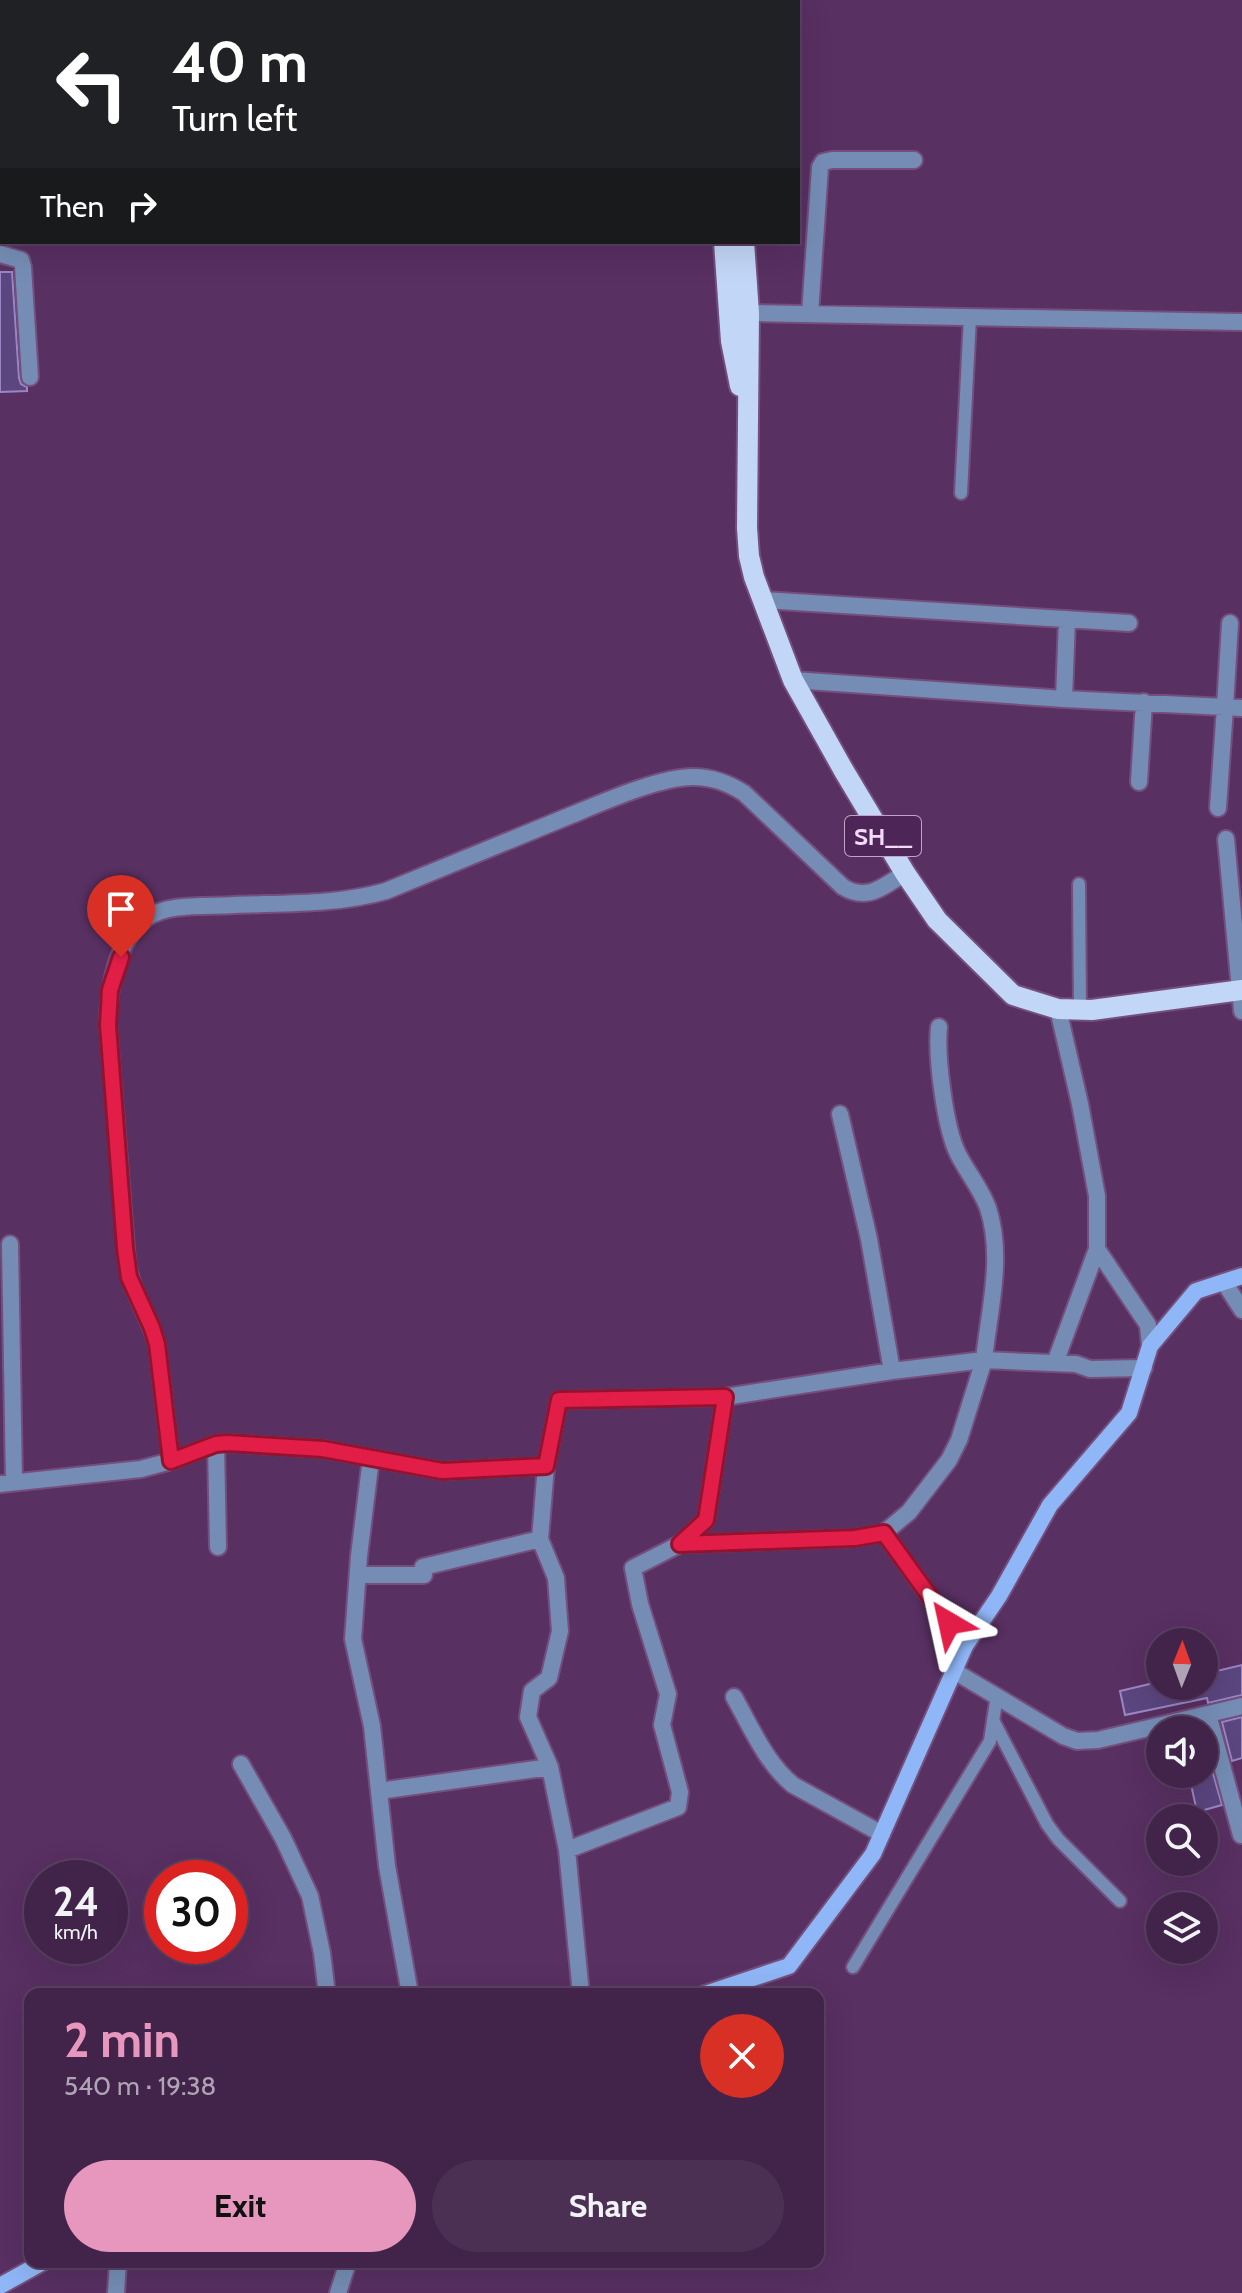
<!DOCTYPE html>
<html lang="en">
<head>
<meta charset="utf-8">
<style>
	:root { --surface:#42244a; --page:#4c3054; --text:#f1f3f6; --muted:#aea4b5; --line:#5a4162; --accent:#e797bd }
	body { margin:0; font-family:Cabin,sans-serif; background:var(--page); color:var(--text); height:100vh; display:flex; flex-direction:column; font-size:30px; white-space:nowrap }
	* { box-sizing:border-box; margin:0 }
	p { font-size:26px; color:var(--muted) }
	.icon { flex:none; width:44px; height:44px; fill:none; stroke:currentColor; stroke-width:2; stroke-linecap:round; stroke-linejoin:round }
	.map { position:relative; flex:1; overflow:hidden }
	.sheet { position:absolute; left:24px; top:1988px; width:800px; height:280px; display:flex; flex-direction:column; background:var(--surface); border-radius:16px; box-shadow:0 8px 32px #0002,0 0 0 2px var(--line) }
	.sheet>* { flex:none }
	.hud { position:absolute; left:0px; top:0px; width:800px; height:244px; box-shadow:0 8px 32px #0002,0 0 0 2px var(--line); background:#202124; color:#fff; overflow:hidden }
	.needle { width:52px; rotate:1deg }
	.fabs { position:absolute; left:1146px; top:1628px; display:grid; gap:16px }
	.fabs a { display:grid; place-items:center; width:72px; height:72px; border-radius:50%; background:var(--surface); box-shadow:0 8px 32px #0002,0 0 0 2px var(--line); font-size:40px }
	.speed { position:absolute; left:24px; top:1860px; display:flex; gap:16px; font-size:40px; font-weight:700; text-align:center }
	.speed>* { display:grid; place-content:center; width:104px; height:104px; border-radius:50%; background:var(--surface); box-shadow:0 8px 32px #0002,0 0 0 2px var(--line); line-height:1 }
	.speed small { font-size:20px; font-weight:400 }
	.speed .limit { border:12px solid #d22; background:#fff; color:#111 }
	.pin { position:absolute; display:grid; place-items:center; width:68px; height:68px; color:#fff; margin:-82px -34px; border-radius:50% 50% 50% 0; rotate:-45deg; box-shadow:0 0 8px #0007 }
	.pin .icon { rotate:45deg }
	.me { position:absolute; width:88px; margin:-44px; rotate:324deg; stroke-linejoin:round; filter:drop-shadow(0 0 6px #0008) }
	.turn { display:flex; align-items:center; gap:28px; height:168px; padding:0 40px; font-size:36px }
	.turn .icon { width:104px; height:104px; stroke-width:2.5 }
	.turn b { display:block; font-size:56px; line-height:68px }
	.then { display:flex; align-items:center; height:76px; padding:0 40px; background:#0003; gap:16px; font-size:30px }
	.round { display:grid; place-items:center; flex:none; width:84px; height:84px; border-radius:42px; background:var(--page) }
	.headline { display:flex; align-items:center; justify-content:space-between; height:136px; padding:0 40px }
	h1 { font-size:48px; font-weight:700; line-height:60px; color:var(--accent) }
	.action { display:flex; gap:16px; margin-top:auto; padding:16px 40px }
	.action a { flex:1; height:92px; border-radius:48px; background:var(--accent); color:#111; font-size:32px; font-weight:700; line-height:92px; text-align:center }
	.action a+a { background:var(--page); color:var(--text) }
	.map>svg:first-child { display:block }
	.building { fill:#5b467f; stroke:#9b86c5; stroke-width:2 }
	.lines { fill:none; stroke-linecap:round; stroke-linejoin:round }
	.lane-casing { stroke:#744f7d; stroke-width:16 }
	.street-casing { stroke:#744f7d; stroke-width:20 }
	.secondary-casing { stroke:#744f7d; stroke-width:20 }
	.primary-casing { stroke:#744f7d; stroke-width:24 }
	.lane { stroke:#758db5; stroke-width:12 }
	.street { stroke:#758db5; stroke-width:16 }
	.secondary { stroke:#8fb6f6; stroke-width:16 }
	.primary { stroke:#c2d6f7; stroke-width:20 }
	.route-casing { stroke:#92132f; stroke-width:20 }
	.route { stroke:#e11d48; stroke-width:14 }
	.labels { text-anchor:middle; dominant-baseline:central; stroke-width:8; stroke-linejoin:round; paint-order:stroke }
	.shield { fill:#4d2556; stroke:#c0a4c7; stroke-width:2 }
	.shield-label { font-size:24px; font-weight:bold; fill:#f2daf8 }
</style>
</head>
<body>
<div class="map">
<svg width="1242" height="2293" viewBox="0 0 1242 2293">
	<rect width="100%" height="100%" fill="#583062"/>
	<path class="building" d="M0,272H12L19,378L21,384L27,387V391L0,392Z
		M1242,1665V1695L1208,1703L1207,1698L1125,1715L1120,1691L1154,1683L1155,1686H1204V1674Z
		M1242,1717V1758L1232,1761L1222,1722Z
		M1212,1770L1222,1805L1197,1812L1189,1775L1204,1774V1772Z"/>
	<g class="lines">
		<g class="lane-casing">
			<path id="lane" d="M961,493L970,317
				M1079,884L1080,1010
				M994,1722L1047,1824L1058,1839L1120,1901
				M853,1967L990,1741L997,1695"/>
		</g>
		<g class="street-casing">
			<path id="street" d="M0,1L34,0
				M0,254L21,260L23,267L30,377
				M749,313L1242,322
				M810,314L820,167L823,162L832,160H914
				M763,600L1129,623
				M1230,623L1225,707L1242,708
				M793,680L1064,699L1225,707L1218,808
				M1064,699L1067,619
				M1139,782L1144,702
				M1226,839L1242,1011
				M1058,1009L1080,1104L1097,1196V1249L1148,1325L1150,1346
				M10,1244L14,1482
				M1224,1282L1242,1310
				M1055,1363L1097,1249
				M892,1371L984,1360C989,1310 1004,1257 988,1208C981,1189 967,1172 958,1154C945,1128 936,1057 939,1027
				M216,1444L218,1547
				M371,1458L359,1556L353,1639L372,1726L387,1866L410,1994
				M171,1461L157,1344C149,1316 131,1291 127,1262L108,1025C108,991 116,941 145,919C168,902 207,907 234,905C285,903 337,905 386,891C447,866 508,841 569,816C601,803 659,777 693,777C713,777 728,783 744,793L843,887C868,902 884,886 905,873
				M0,1484L141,1469L171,1461L216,1444L227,1443L323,1449L442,1471L546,1466
				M884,1533L965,1646
				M680,1544L855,1538L884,1533L909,1512L949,1460L959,1440L984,1360L1076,1364L1090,1369L1144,1368
				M423,1567L540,1539
				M358,1575H424
				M954,1671L1063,1736L1077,1741L1098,1740L1242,1706
				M734,1697C751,1727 766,1763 793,1785L882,1834
				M1208,1714L1241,1835
				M241,1764L283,1838L310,1896L322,1953L327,1994
				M379,1791L550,1767
				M567,1850L678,1807L680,1792L662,1725L668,1694L640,1604L633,1568L680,1544L706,1520L725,1397L892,1371L869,1239L840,1114
				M581,1994L567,1850L550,1767L528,1717L532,1691L549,1678L560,1631L556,1578L540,1539L546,1466L559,1400L725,1397
				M116,2293L118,2262
				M338,2293L348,2262"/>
		</g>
		<g class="secondary-casing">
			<path id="secondary" d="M705,1994L789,1966L873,1854L965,1646L999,1596L1050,1505L1129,1413L1150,1346L1196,1291L1242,1276
				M0,2286L43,2262"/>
		</g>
		<g class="primary-casing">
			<path id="primary" d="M703,0V2
				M726,0V2
				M724,242L731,341L740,386
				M744,242L749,313L747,528L749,556L754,577L793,680L844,771L905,873L937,920L1013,995L1058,1009L1092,1010L1242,990"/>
		</g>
		<use href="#lane" class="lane"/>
		<use href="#street" class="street"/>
		<use href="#secondary" class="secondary"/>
		<use href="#primary" class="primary"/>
	</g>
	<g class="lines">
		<g class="route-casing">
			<path id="route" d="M121,957L110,990L108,1025L125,1248L129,1277L152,1328L157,1344L171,1461L216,1444L227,1443L323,1449L442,1471L546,1466L559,1400L725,1397L706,1520L680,1544L855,1538L884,1533L949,1623"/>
		</g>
		<use href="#route" class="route"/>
	</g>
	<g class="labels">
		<rect class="shield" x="845" y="816" width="76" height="40" rx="6"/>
		<g class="shield-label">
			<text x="883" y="836">SH__</text>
		</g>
	</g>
</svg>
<div class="fabs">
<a><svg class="needle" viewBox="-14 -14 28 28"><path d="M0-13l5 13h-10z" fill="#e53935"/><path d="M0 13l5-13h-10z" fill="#aea4b5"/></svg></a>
<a><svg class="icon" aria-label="sound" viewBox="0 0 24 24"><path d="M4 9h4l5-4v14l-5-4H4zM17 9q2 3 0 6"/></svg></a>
<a><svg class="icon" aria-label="search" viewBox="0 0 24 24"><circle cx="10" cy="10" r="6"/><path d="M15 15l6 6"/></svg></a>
<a><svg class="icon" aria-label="layers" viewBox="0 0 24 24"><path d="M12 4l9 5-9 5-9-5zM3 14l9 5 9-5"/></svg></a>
</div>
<div class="speed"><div>24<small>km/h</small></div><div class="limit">30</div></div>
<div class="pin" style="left:121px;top:957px;background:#d93025"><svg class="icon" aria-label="arrive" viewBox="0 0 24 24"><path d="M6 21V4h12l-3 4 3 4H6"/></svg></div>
<svg class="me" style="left:949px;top:1623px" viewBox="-20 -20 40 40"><path d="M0-17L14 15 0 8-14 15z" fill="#e11d48" stroke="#fff" stroke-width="4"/></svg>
<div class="hud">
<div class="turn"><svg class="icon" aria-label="left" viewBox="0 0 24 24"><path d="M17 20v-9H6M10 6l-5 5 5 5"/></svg><div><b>40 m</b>Turn left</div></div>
<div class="then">Then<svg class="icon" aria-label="right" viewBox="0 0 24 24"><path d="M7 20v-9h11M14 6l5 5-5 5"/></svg></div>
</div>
<section class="sheet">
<div class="headline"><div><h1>2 min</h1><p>540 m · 19:38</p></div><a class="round" style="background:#d93025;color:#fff"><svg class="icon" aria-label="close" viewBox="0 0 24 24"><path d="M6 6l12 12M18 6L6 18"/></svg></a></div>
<div class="action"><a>Exit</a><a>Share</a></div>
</section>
</div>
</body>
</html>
